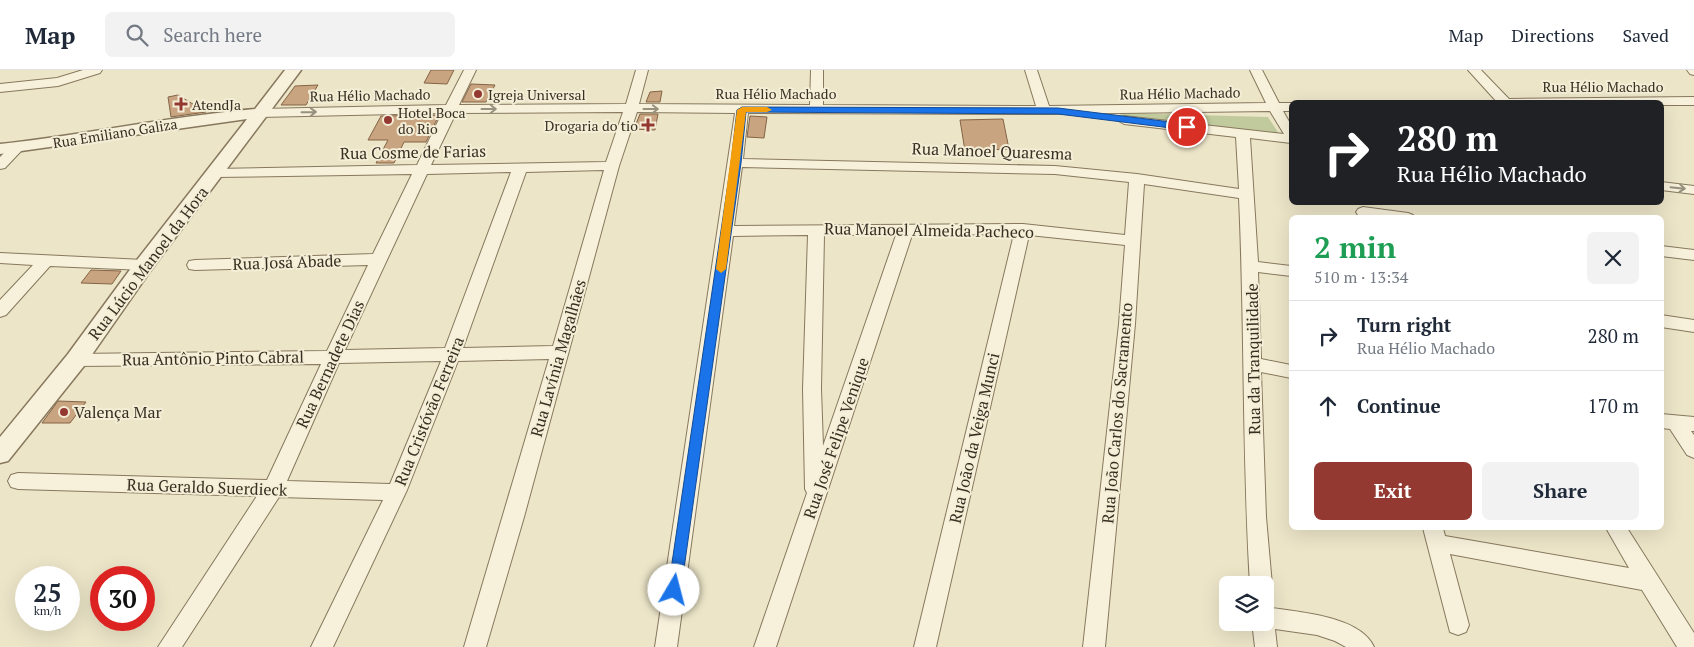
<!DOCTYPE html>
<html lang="en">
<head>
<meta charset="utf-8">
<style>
	:root { --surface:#fff; --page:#f2f2f3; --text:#1f2937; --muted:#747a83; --line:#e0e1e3; --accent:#933931 }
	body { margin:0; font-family:"PT Serif",serif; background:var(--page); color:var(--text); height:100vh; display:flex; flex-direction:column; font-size:19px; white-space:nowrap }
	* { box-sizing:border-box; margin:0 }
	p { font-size:16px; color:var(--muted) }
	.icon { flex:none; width:28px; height:28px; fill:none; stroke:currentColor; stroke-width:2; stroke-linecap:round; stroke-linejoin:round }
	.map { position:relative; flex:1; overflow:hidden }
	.side { position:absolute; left:1289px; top:145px; width:375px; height:315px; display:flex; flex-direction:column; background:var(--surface); border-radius:8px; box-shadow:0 5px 20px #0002 }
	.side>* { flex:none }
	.guide { position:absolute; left:1289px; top:30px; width:375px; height:105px; border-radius:8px; box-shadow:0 5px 20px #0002; background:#202124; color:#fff; overflow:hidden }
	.fabs { position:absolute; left:1219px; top:506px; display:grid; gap:10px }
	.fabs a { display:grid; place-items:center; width:55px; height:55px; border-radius:8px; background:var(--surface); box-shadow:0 5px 20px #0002; font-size:25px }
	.speed { position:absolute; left:15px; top:496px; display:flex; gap:10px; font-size:25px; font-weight:700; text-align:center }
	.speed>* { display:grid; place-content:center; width:65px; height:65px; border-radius:50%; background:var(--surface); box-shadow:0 5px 20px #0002; line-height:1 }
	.speed small { font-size:12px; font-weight:400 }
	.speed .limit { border:8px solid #d22; background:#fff; color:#111 }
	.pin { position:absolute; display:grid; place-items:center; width:42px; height:42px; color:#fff; margin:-21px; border:2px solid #fff; border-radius:50%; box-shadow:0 1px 5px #0007 }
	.me { position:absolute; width:55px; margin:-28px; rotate:8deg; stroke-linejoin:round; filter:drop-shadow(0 0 4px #0008) }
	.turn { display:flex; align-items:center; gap:18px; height:105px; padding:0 25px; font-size:22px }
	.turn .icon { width:65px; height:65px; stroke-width:2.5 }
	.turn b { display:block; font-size:35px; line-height:42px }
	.round { display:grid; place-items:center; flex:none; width:52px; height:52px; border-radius:8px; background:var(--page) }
	.overview { display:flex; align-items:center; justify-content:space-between; height:85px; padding:0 25px }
	h1 { font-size:30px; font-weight:700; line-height:38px; color:#1e9e55 }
	.button { display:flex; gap:10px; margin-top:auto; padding:10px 25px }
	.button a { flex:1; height:58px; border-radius:8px; background:var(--accent); color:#fff; font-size:20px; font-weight:700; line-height:58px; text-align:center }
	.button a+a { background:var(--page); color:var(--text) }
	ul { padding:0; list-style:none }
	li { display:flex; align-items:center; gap:15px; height:70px; padding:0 25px; border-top:1px solid var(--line) }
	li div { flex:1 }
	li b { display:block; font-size:19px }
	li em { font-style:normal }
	header { display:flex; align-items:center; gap:30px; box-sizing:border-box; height:70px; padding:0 25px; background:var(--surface); border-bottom:1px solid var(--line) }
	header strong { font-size:24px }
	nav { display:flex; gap:28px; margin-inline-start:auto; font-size:18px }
	.search { width:350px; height:45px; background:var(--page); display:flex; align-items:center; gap:12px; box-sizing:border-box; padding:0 18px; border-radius:8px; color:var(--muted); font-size:19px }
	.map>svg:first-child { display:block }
	.green { fill:#c1ca9c }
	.building { fill:#c8a480; stroke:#856445 }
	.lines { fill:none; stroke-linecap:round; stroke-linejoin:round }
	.minor-casing { stroke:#87785e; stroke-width:2 }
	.tertiary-casing { stroke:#87785e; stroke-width:3 }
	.minor { fill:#f7f1db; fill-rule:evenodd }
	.tertiary { fill:#f7f1db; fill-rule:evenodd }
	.oneway { stroke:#98907e }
	.route { fill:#1a73e8; stroke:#114b97 }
	.slow { fill:#f59e0b }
	.poi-dot { fill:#933931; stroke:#f4eed7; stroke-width:2 }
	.labels { text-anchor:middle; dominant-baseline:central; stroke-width:4; stroke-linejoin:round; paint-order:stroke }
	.far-street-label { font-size:14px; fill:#392e21; stroke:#f4eed7 }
	.far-poi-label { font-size:14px; fill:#392e21; stroke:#f4eed7; text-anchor:start }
	.street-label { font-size:16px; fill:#392e21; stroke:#f4eed7 }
	.poi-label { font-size:16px; fill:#392e21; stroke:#f4eed7; text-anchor:start }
</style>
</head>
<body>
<header>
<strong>Map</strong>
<div class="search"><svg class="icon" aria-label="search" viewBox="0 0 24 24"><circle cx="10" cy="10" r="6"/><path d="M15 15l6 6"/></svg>Search here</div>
<nav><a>Map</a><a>Directions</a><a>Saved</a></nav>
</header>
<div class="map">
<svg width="1694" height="577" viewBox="0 0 1694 577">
	<rect width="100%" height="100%" fill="#ece5c8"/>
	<path class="green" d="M1120,43L1268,47L1279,64L1121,47Z"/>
	<path class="building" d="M431,0H454L447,14L424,13Z
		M471,14L495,15L486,32H462Z
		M318,15L306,35H281L295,16Z
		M662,21L660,32H646L650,22Z
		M178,25L206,42L171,47L168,27Z
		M640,44H658L655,60L634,59Z
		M439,45L426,72H404L394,93H376L388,70H368L381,46Z
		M750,46L767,47L764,68L747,67Z
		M1003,49L1009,79L965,81L960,50Z
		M91,200L121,201L112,214L81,213Z
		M58,331L86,332L70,353H42Z"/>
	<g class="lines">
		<g class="minor-casing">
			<path id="minor" d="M83,0H102L100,3L58,16L0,22V14L57,8Z
				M464,0H476L459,35L626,34L636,0H648L639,34L810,35L811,0H823V35L1034,36H1036L1025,0H1037L1049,36L1266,33L1250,0H1262L1279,33H1291V41H1283L1291,55V73L1250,68L1258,192L1291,196V206L1258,202L1261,289L1291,295V308L1261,302L1266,447L1272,515L1269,522L1265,523V515H1250C1242,386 1245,257 1239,128L1144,114L1135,254L1105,577H1083L1119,254L1125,175L1029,165L936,577H914L1014,164L912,165L776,577H754L807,423L805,419L803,319L808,165L733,166L677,577H655L735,43L637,42L619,96L524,447L486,577H464L549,289L458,291L407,420L333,577H311L383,430L279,427L182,577H158L257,426L18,419L11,417L8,411L11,405L18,403L267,410L321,294L76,296L70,295L67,290L70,285L76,284L327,281L368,195L195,200L189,199L187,195L189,191L195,190L373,184L412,104L215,107L210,106L208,103L210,100L215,99L417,95L442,43L260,47L253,43L260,39L446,35ZM1270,41L1284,64L1124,46L1117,50L1124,54L1236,67L1239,119L1137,104L1055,96L743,89L748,43L1044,44ZM623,42L606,92L431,95L456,43ZM742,97L1055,104L1129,112L1125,165L1023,154L734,156ZM604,100L553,276L463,278L526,102ZM511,102L445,278L345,280L427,104ZM824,165H896L823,376L821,319ZM441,291L390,414L287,411L339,293Z
				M1468,0H1481L1509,29L1694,27V35H1661V32H1497Z
				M1687,0H1694V5L1690,4Z
				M17,74L24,78L5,98L0,99V87L12,75Z
				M1661,112L1694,116V124L1661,120Z
				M1363,137L1408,143L1413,145L1415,148H1369L1358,145L1356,142L1358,139Z
				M1661,176L1694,180V190L1661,186Z
				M0,183L144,190L150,191L152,195L150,199L144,200L50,196L6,245L0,247V230L33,195L0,193Z
				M1661,245L1694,250V262L1661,257Z
				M1661,344L1694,347V361H1691L1694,365V388L1687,385L1670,359L1661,358Z
				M1423,458H1443L1445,466L1629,498L1606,458H1627L1694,563V577H1677L1642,520L1450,484L1469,555L1466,562L1458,565L1450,562Z
				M1265,537C1295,542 1360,545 1374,577H1346L1335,571L1317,565L1275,559L1277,577H1255L1252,552H1265Z"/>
		</g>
		<g class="tertiary-casing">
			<path id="tertiary" d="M285,0H301L151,200L84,296L8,391L0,393V367L68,284L137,190L247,49L0,84V74C86,65 170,46 255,39Z"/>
		</g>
		<use href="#minor" class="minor"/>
		<use href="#tertiary" class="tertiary"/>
	</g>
	<defs><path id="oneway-shaft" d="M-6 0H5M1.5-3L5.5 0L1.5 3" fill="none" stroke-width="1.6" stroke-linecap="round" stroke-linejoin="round" transform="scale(1.25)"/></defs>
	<g class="oneway">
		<use href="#oneway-shaft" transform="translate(489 39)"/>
		<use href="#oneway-shaft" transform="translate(651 39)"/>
		<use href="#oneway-shaft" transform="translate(309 42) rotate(-1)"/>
		<use href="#oneway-shaft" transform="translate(1678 118) rotate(6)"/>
	</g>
	<path class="route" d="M742,37L1058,38L1187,54L1192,57L1187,60L1058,44L746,42L741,93L681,520L679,525L674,527L670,525L668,520L731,93L737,40Z"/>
	<path class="slow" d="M742,37H767L772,40L767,42H746L726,199L721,203L716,199L737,40Z"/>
	<g class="poi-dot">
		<circle cx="478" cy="24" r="5"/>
		<path d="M178.5 26.5h5v5h5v5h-5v5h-5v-5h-5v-5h5z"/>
		<circle cx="388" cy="50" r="5"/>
		<path d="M645.5 47.5h5v5h5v5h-5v5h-5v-5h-5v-5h5z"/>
		<circle cx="64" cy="342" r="5"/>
	</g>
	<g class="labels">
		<g class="far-street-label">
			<text x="1603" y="16">Rua Hélio Machado</text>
			<text x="776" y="23">Rua Hélio Machado</text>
			<text transform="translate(1180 23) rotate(-1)">Rua Hélio Machado</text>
			<text transform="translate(370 25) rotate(-1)">Rua Hélio Machado</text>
			<text transform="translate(115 63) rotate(-9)">Rua Emiliano Galiza</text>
		</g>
		<g class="far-poi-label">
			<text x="488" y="24">Igreja Universal</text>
			<text x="192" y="34">AtendJa</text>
			<text x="398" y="42">Hotel Boca<tspan x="398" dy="16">do Rio</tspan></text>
			<text x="638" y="55" text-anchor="end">Drogaria do tio</text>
		</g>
		<g class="street-label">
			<text transform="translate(992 81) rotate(2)">Rua Manoel Quaresma</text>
			<text transform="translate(413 82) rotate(-1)">Rua Cosme de Farias</text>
			<text transform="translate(929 160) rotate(1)">Rua Manoel Almeida Pacheco</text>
			<text transform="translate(287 192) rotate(-2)">Rua Josá Abade</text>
			<text transform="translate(148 193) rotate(-53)">Rua Lúcio Manoel da Hora</text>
			<text transform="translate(213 288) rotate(-1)">Rua Antônio Pinto Cabral</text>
			<text transform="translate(558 288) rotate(-74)">Rua Lavínia Magalhães</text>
			<text transform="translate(1253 289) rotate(-91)">Rua da Tranquilidade</text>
			<text transform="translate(330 294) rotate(-65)">Rua Bernadete Dias</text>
			<text transform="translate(429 341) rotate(-68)">Rua Cristóvão Ferreira</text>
			<text transform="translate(1117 343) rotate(-85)">Rua João Carlos do Sacramento</text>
			<text transform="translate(836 368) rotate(-71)">Rua José Felipe Venique</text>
			<text transform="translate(974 368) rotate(-77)">Rua João da Veiga Munci</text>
			<text transform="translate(207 417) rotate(2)">Rua Geraldo Suerdieck</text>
		</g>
		<g class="poi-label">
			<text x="74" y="342">Valença Mar</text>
		</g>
	</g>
</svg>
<div class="fabs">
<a><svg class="icon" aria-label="layers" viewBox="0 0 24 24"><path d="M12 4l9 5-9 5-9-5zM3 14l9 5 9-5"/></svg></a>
</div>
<div class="speed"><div>25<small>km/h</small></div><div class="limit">30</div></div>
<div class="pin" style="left:1187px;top:57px;background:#d93025"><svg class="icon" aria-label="arrive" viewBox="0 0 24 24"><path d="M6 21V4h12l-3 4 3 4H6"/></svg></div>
<svg class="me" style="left:674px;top:520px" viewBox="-20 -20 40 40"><circle r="19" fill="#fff"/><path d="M0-13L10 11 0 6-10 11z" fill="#1a73e8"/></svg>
<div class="guide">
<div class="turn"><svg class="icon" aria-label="right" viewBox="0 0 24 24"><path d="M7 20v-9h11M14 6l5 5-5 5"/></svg><div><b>280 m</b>Rua Hélio Machado</div></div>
</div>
<section class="side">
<div class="overview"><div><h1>2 min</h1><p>510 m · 13:34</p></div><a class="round"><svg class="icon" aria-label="close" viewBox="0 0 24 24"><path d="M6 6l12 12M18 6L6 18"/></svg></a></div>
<ul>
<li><svg class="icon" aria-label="right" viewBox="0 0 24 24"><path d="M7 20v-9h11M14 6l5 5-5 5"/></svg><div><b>Turn right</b><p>Rua Hélio Machado</p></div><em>280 m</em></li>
<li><svg class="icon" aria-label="ahead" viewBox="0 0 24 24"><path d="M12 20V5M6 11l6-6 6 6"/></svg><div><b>Continue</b></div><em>170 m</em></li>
</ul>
<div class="button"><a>Exit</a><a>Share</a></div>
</section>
</div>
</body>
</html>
